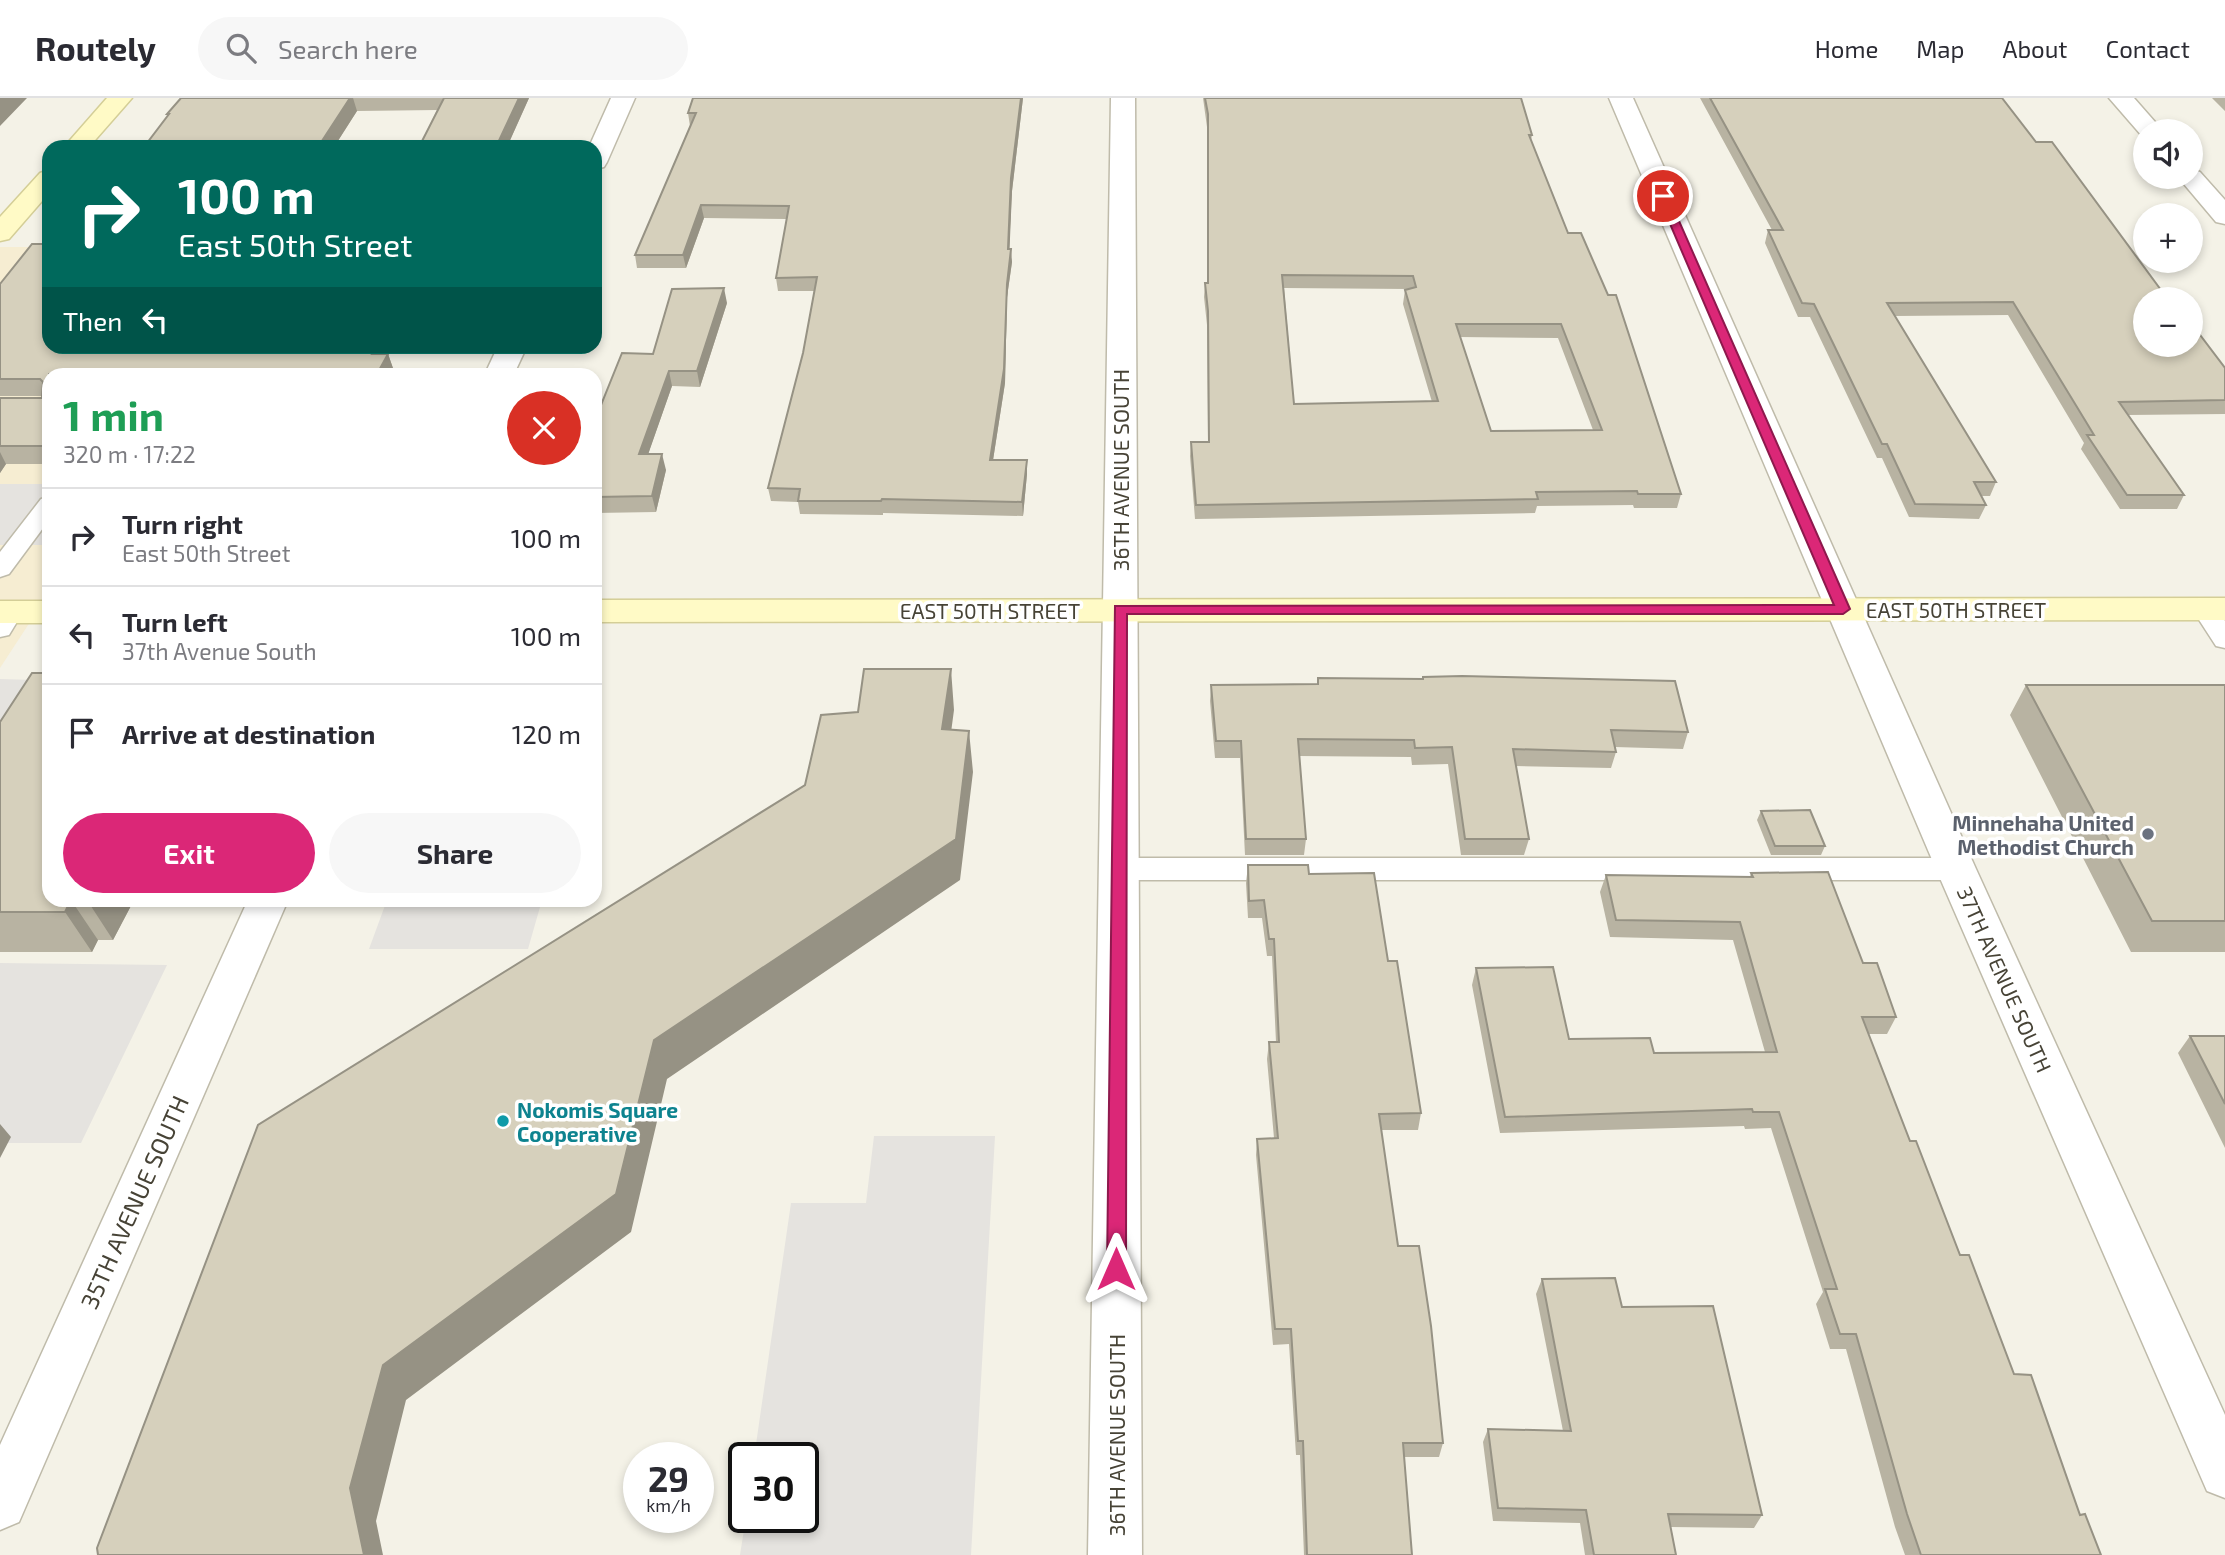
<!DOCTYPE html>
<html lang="en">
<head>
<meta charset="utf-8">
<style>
	:root { --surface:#fff; --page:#f7f7f7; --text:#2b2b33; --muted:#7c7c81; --line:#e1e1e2; --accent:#db2777 }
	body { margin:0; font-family:"Exo 2",sans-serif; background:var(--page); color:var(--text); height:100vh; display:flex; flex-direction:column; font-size:26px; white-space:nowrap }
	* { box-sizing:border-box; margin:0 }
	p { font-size:23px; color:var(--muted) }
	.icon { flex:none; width:38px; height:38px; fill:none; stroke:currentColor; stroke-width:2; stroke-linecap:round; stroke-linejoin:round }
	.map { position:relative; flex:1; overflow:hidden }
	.panel { position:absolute; left:42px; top:270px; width:560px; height:539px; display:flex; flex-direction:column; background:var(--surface); border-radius:21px; box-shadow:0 4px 10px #0003 }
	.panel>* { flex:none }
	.banner { position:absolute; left:42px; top:42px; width:560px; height:214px; border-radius:21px; box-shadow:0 4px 10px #0003; background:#00695c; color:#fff; overflow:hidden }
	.tools { position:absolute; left:2133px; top:21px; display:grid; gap:14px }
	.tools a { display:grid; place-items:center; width:70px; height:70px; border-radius:50%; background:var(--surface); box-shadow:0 4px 10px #0003; font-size:35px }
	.speed { position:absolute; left:623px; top:1344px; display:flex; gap:14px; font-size:35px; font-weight:700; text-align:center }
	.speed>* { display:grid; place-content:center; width:91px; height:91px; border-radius:50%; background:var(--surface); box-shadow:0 4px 10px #0003; line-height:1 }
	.speed small { font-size:18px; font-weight:400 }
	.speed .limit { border:4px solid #111; border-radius:10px; background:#fff; color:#111 }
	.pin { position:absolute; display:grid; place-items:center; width:60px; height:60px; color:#fff; margin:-30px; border:4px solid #fff; border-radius:50%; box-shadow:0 2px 7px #0007 }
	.me { position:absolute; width:77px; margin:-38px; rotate:0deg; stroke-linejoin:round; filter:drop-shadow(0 0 5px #0008) }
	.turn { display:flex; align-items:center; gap:24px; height:147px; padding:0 21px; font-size:32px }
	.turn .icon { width:91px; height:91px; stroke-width:2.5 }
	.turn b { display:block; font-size:49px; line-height:60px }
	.then { display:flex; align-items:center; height:66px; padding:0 21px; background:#0003; gap:14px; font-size:26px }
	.round { display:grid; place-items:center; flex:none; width:74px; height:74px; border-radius:37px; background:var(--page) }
	.headline { display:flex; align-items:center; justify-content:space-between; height:119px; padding:0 21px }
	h1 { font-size:42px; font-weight:700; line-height:52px; color:#1e9e55 }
	.button { display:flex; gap:14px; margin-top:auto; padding:14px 21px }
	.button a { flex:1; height:80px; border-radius:42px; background:var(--accent); color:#fff; font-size:28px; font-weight:700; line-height:80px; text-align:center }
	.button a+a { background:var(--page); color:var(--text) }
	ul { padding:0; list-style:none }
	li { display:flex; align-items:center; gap:21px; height:98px; padding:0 21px; border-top:2px solid var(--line) }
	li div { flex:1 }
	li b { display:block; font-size:26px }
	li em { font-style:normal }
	header { display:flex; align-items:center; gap:42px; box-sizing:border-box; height:98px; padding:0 35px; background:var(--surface); border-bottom:2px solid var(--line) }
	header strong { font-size:33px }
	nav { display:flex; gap:38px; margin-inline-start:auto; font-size:24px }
	.search { width:490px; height:63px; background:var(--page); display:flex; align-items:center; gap:18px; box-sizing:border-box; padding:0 24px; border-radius:38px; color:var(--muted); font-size:26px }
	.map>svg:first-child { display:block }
	.commercial { fill:#f6edd2 }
	.parking { fill:#e5e3df }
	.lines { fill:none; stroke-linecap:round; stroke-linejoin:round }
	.lane-casing { stroke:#bfbbaa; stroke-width:3 }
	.street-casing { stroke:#bfbbaa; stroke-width:3 }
	.secondary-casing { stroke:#d4ce97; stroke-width:3 }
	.lane { fill:#fff; fill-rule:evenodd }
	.street { fill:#fff; fill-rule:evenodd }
	.secondary { fill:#fffac6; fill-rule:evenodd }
	.wall { fill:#b8b3a2; fill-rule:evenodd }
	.shaded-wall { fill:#969284 }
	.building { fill:#d6d0bc; stroke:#969284; stroke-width:2; fill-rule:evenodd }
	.route { fill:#db2777; stroke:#8e194d; stroke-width:2 }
	.worship-dot { fill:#6b7280; stroke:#fff; stroke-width:2.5 }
	.culture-dot { fill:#0f9aa8; stroke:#fff; stroke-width:2.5 }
	.labels { text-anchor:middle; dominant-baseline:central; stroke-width:7; stroke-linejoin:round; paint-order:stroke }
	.street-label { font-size:21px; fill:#474336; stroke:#fff }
	.worship-label { font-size:21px; font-weight:bold; fill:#5b616d; stroke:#fff; text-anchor:end }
	.culture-label { font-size:21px; font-weight:bold; fill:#0d838f; stroke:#fff; text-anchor:start }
	.near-street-label { font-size:24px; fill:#474336; stroke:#fff }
</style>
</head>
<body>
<header>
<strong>Routely</strong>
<div class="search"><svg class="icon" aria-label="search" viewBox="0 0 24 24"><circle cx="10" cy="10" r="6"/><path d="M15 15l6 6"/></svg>Search here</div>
<nav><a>Home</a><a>Map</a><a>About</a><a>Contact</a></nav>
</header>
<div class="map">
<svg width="2225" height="1457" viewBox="0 0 2225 1457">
	<rect width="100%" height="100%" fill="#f4f2e7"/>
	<path class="commercial" d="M0,149H49V495L0,570Z"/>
	<path class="parking" d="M49,377V447H0V386H42Z
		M0,581L34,582L0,635Z
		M387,802H542L528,851H369Z
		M0,865L167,867L81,1045H0Z
		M874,1038H995L971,1457H740L746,1419H803V1360H754L791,1105H866Z"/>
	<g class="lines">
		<g class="lane-casing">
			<path id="lane" d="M49,399V422L9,476L0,479V454L41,401Z
				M2204,503L2213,505L2225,523V550L2216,548L2192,511L2195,505Z
				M11,506L20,508L23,514L9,537L0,539V512Z
				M1118,760H1956L1966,763L1970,771L1966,779L1956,782H1118L1108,779L1104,771L1108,763Z"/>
		</g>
		<g class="street-casing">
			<path id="street" d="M611,0H635L607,64L604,69L595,71V49H589Z
				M1111,0H1135L1142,1457H1088Z
				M1609,0H1633L1976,771L2225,1317V1400L2207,1393L1936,771Z
				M2109,0H2134L2163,33H2146V39L2142,38Z
				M2191,71L2200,74L2225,102V126L2216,124L2178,79H2191Z
				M498,248H527L514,276H485Z
				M248,802H288L19,1424L0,1432V1347Z"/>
		</g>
		<g class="secondary-casing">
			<path id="secondary" d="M107,0H132L89,49H64Z
				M49,72V95L9,141L0,143V119L40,75Z
				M2225,500V522L595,524V502Z
				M0,503H49V525H0Z"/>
		</g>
		<use href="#lane" class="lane"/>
		<use href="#street" class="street"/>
		<use href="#secondary" class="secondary"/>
	</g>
	<path class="wall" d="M181,0H529L507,49H419L437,12L357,13L334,49H144L168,18L167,16Z
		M693,0H1023L1012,93L1009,151L1012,164L1007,199L1005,285L993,362H1027V376L1023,418L883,415V417L800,416L798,404L771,403L768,390L803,255L814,193H778L776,180L787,121L704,120L686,170H637L635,157L690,28L688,15Z
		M1203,0H1521L1532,37L1531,42L1568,135L1681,396L1677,410H1634L1633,407L1537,408L1535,415L1195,421L1190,358L1191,344H1208L1207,227L1204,199L1205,185H1207V29ZM1284,190L1408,191L1405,192L1403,206L1432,304L1294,306ZM1460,239L1558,240L1593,332L1491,333Z
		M1700,0H2002L2036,44L2225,270V316L2128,317L2184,397L2177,411H2120L2081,351L2084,345L2008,217L1895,218L1996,384L1990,398H1981L1986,407L1979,421L1909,419L1882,360H1877L1810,219H1798L1765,145L1768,132H1772Z
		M2212,0H2225V13Z
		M0,186L388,256L394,273L392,276H49V366H6L0,375V300H42V298H0Z
		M727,205L700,289L672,288L648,356L666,372L656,414L595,415V322L653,256Z
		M1423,579L1688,634L1683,651L1615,649L1616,654L1611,670L1516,668L1529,741L1524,757H1461L1448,666L1412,667L1411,659L1299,658L1306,741L1304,757H1245L1240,660H1215L1210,603L1211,587L1317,586L1318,580L1422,581Z
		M2026,587H2225V854H2131L2010,617Z
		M0,624L49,802H134L113,842H98L92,854H0Z
		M1761,713L1825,748L1821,757H1771L1757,722Z
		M1248,767L1309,776L1388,863L1421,1015L1418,1032H1381L1398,1148L1443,1345L1439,1359H1404L1412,1457H1304L1300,1357H1296L1289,1246L1273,1247L1256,1057L1257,1041L1274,1040L1267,961L1269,944H1276L1272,858H1267L1262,820H1248L1246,785Z
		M1751,775L1863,865L1896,919L1887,936H1868L1910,1043L2014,1276L2080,1417L2101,1457H1905L1895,1429L1846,1251H1830L1816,1206L1823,1194L1771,1030L1745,1031L1744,1028L1500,1035L1472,887L1476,870L1569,941L1654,955L1765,954L1733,842L1610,839L1600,794L1606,777L1750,779Z
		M2190,938H2225V1050L2178,955Z
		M1542,1181L1622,1209L1762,1417L1754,1430L1671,1429L1676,1457H1585L1580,1425L1493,1423L1483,1344L1488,1331L1563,1333L1536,1196Z"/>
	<path class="shaded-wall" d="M0,0H27L0,28Z
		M350,0H353L357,13L334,49H318Z
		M519,0H529L507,49H496Z
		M1021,0H1023L1012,93L1009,164L1008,151L1011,80Z
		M701,107L704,120L686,170L683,157Z
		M1011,151L1012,164L1007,199L1005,285L991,375L990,362L1007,186Z
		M724,190L727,205L700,289L697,273Z
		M376,248H390L378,273L372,256Z
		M388,256L394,273L392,276H377Z
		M669,273L672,288L643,371L639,356Z
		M0,354L6,366L0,375Z
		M662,356L666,372L656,414L652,398Z
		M1027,362V376L1023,418L1022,404Z
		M951,571L954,612L946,672L942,631Z
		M969,633L973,674L960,782L667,981L631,1134L406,1302L376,1423L383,1457H364L350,1390L383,1267L654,942Z
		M71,802L98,842L92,854L65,814Z
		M87,802H134L113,842Z
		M0,1026L11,1039L0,1060Z"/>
	<path class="building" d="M181,0H350L318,49H144L169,16H167Z
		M444,0H519L496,49H419Z
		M693,0H1021L1011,80L1008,151H1011L1007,186L1004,271L990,362H1027L1022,404L882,401L881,403H798L800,391L768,390L803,255L817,179L776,180L789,108L701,107L683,157H635L696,15H688Z
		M1205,0H1521L1532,37H1529L1568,135H1581L1608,197H1616L1681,396H1638L1637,393L1536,394L1538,401L1196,407L1191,344H1209L1208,213L1205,185H1208V16ZM1282,177L1413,178L1416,189L1405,192L1438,303L1294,306ZM1456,226H1561L1602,332L1491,333Z
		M1710,0H2002L2036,44H2052L2161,192H2166L2172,201H2146V247H2191V225L2225,270V302L2119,304L2184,397H2127L2087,337H2094L2013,204L1887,205L1996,384H1974L1986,407L1915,406L1887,346H1882L1814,206L1802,205L1768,132H1783Z
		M32,146H49V248H376L372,256H388L377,276H49V348H0V300H42L43,284L40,281H0V186Z
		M724,190L697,273H669L639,356H662L652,398L595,399V322L622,255L653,256L672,191Z
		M49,569V802H87H71L65,814H0V624L32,575H45Z
		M864,571H951L942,631L969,633L956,741L654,942L616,1096L383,1267L350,1390L364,1457H98L97,1450L258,1027L805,687L821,617L858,614Z
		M1462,578L1675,583L1688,634L1611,632L1616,654L1513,651L1529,741H1465L1452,649L1415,650L1414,642L1298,641L1306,741H1246L1241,643H1216L1211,587L1318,586V580L1423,581V579Z
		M2026,587H2225V823H2152Z
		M1810,712L1825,748H1775L1761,713Z
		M1248,767H1308L1309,776L1374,775L1388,863H1397L1421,1015L1379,1016L1398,1148H1419L1431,1228L1443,1345H1403L1412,1457H1307L1303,1343H1298L1291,1231H1275L1257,1041L1278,1040L1269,944H1279L1274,841H1269L1264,802L1249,803Z
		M1828,774L1863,865H1877L1896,919H1862L1910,1043H1916L1960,1157H1969L2014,1276L2031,1277L2080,1417L2085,1416L2101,1457H1921L1907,1416L1856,1236H1840L1825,1191H1837L1779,1014H1753L1752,1011L1505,1019L1476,870L1553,869L1569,941L1650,940L1654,955L1777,954L1740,824L1616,822L1606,777L1753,779L1751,775Z
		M2190,938H2225V1006Z
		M1615,1180L1622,1209L1713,1208L1762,1417L1668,1416L1676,1457H1594L1586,1412L1498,1410L1488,1331L1571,1333L1542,1181Z"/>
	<path class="route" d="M1663,95L1668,98L1850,511L1843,516H1127L1126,1171L1123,1177L1116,1180L1110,1177L1107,1171L1115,508L1834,507L1658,98Z"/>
	<circle class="worship-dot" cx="2148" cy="736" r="7"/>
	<circle class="culture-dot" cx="503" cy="1023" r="7"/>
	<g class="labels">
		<g class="street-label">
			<text transform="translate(1120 372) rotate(-90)">36TH AVENUE SOUTH</text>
			<text x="1956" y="511">EAST 50TH STREET</text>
			<text x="990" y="512">EAST 50TH STREET</text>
			<text transform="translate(2005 881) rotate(66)">37TH AVENUE SOUTH</text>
			<text transform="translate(1116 1337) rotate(-90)">36TH AVENUE SOUTH</text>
		</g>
		<g class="worship-label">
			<text x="2134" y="724">Minnehaha United<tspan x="2134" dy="24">Methodist Church</tspan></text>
		</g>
		<g class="culture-label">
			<text x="517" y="1011">Nokomis Square<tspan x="517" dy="24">Cooperative</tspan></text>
		</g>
		<g class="near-street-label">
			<text transform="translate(134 1104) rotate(-66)">35TH AVENUE SOUTH</text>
		</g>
	</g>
</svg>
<div class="tools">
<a><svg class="icon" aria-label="sound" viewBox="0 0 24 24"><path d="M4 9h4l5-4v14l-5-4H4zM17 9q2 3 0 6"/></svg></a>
<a>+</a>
<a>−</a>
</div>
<div class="speed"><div>29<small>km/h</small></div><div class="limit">30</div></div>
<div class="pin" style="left:1663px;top:98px;background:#d93025"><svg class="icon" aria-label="arrive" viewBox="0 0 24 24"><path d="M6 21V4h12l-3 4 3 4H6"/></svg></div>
<svg class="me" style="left:1116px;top:1171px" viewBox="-20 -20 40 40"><path d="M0-17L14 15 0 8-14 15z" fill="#db2777" stroke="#fff" stroke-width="4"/></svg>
<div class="banner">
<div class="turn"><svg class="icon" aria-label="right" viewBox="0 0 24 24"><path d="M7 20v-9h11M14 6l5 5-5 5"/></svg><div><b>100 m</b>East 50th Street</div></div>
<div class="then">Then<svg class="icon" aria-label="left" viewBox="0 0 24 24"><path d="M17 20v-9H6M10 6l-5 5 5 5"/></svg></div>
</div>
<section class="panel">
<div class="headline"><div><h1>1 min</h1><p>320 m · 17:22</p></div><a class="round" style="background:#d93025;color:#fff"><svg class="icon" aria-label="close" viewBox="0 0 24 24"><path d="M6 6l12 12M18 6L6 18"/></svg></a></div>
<ul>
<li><svg class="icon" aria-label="right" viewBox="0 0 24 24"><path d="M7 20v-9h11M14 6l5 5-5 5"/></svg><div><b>Turn right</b><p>East 50th Street</p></div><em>100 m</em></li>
<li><svg class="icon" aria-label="left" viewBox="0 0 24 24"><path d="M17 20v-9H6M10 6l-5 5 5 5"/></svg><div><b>Turn left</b><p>37th Avenue South</p></div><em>100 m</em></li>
<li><svg class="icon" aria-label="arrive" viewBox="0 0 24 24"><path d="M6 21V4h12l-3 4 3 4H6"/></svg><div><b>Arrive at destination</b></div><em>120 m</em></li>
</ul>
<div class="button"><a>Exit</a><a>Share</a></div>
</section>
</div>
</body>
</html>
